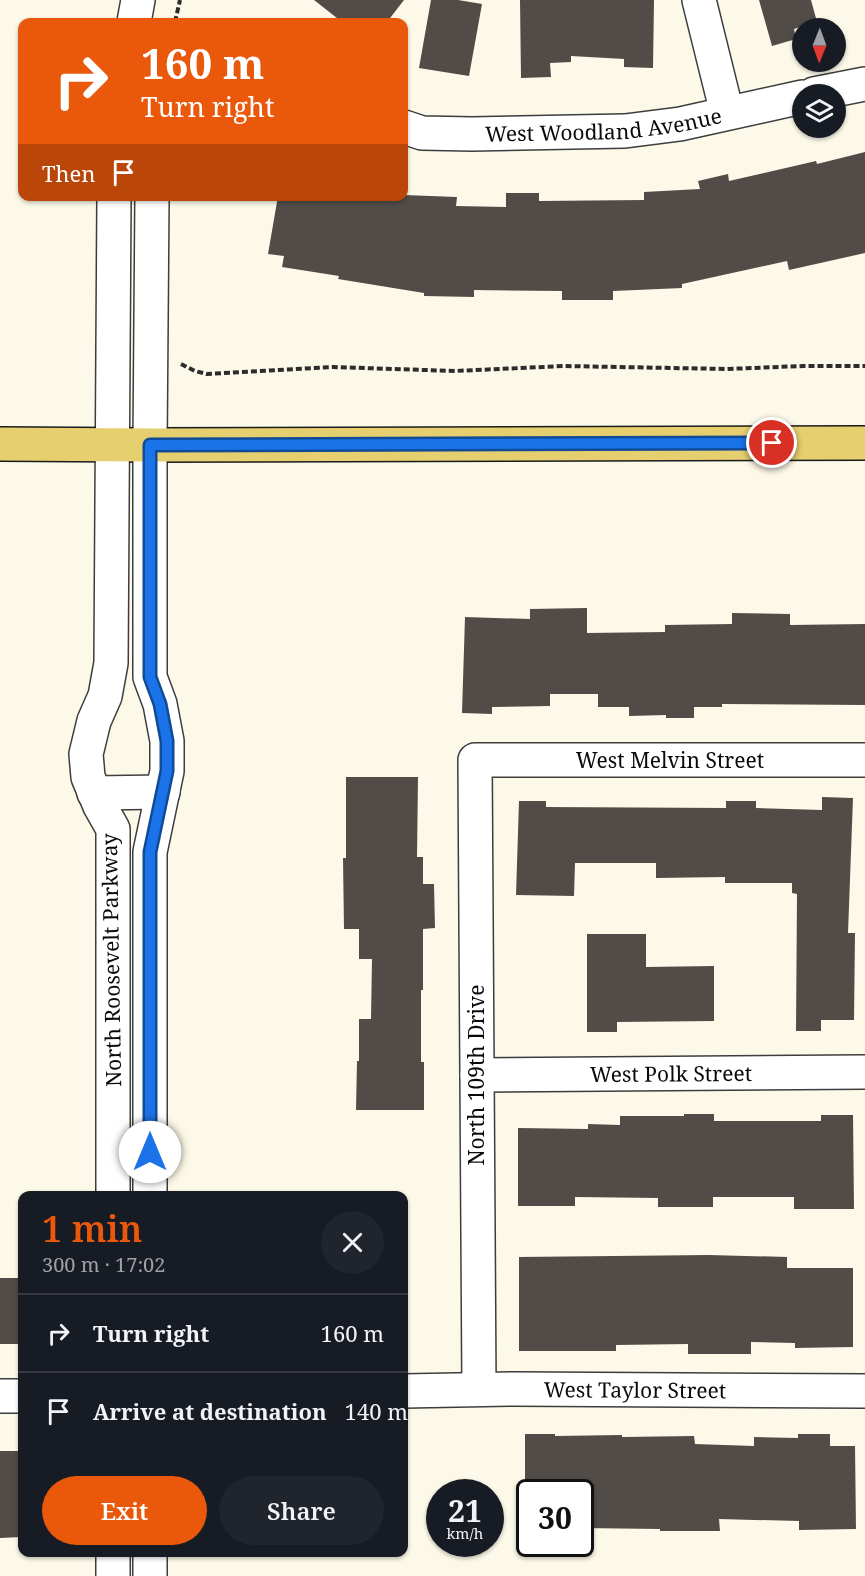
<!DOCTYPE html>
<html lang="en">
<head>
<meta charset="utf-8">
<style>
	:root { --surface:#171b24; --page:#20242c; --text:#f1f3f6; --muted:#9ea1a6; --line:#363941; --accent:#ea580c }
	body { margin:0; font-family:"Noto Serif",serif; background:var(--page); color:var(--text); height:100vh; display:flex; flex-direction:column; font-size:22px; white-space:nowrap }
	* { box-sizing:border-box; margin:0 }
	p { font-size:20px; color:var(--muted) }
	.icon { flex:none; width:33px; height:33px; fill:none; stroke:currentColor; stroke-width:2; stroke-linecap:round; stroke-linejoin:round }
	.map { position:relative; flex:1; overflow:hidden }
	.sheet { position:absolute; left:18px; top:1191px; width:390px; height:366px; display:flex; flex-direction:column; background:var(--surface); border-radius:12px; box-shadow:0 2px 4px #0004 }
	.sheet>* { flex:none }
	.top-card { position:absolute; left:18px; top:18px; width:390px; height:183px; border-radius:12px; box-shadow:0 2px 4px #0004; background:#ea580c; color:#fff; overflow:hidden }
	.needle { width:39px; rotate:181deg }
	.buttons { position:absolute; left:792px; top:18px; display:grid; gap:12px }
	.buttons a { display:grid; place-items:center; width:54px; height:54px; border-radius:50%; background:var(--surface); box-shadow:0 2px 4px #0004; font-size:30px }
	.speed { position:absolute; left:426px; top:1479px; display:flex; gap:12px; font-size:30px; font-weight:700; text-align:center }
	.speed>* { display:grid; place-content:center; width:78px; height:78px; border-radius:50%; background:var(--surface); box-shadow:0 2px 4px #0004; line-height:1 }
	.speed small { font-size:15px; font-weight:400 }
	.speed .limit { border:3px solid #111; border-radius:9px; background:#fff; color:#111 }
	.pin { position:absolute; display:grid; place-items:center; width:51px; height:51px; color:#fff; margin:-26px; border:3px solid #fff; border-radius:50%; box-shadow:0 2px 6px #0007 }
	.me { position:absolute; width:66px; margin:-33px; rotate:0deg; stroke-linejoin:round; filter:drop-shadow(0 0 4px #0008) }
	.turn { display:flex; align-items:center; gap:21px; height:126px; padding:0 24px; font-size:27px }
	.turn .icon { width:78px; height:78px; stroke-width:2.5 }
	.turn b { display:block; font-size:42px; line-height:51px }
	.then { display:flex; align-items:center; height:57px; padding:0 24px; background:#0003; gap:12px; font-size:22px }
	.round { display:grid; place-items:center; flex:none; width:63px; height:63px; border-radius:32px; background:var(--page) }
	.overview { display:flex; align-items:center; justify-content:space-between; height:102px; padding:0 24px }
	h1 { font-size:36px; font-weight:600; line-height:45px; color:var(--accent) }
	.cta { display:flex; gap:12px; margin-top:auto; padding:12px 24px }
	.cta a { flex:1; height:69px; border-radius:36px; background:var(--accent); color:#fff; font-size:24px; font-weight:600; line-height:69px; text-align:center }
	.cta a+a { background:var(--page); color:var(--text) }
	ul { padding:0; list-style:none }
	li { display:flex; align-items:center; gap:18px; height:78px; padding:0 24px; border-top:2px solid var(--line) }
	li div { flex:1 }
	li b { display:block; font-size:22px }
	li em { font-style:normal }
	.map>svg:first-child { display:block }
	.building { fill:#514c48 }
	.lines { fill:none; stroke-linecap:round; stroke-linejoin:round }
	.minor-casing { stroke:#3d3d3d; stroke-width:36 }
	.major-casing { stroke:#1b1b1b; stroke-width:36 }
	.path { stroke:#2c2c2c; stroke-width:4; stroke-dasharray:6 3; stroke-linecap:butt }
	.minor { stroke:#fff; stroke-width:33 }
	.major { stroke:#e6cf6f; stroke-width:33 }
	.route-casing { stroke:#114b97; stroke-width:15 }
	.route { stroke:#1a73e8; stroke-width:10 }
	.labels { text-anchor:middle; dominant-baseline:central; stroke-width:6; stroke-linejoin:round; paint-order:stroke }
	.street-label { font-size:21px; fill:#0a0a0a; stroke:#fff }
</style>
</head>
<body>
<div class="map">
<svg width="865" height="1576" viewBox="0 0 865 1576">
	<rect width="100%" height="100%" fill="#fcf9e9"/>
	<path class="building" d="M314,0H404L387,22H342Z
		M431,0H458L482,4L469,76L419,68Z
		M520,0H654L653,68L624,67V59L571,56V62L550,63L551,77L521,78Z
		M759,0H811L817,22L794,29L796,39L772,46Z
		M865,152V253L789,270L787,261L682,284V288L613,291V300H562V291L474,290V297L424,296V293L338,279L339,276L282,267L284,256L268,254L278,196L404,195L457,197L456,206L506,207V193H539V201L644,200V192L700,189L698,181L728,174L729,181L816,161L817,164Z
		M587,608V633L665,632V625L732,624V613L790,614V625L865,624V705L722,704V707H694V718H666V715L629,716V707H598V694H550V706L492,707V714L462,713L465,617L530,619V609Z
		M346,777H418L417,857H423V884H434L435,928L423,929V990H421V1062H424V1110H356L357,1061H359V1019H371L372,959H359V929H344L343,858H346Z
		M822,797L853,798L848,933H855L854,1020H821V1031H796L797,894L792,893V883H725V877L656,878V863H575L574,896L516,895L519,801H546V807L726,808V801H756V808L822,810Z
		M587,934H646V967L714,966V1021L617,1022V1032H587Z
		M684,1114H714V1121H821V1115H853L854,1209H794V1197H713V1207H658V1198L575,1197V1206H518V1128L588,1129V1124L620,1125V1116H684Z
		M709,1255L787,1257V1268H853V1347L795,1348V1343L751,1342V1354H688V1344L616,1345V1351H519V1257Z
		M0,1278H22V1344H0Z
		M525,1434H555V1436L622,1435V1437L694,1436L695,1444L754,1446V1437L798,1438V1434H830V1446H855L856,1529L799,1530V1521L719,1519L720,1531H660V1529L580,1528V1492H525Z
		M0,1451H22V1537L0,1538Z"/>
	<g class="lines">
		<g class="minor-casing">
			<g id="minor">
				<path d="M699,0L727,113"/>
				<path d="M134,22L138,0"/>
				<path d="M814,94L865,84"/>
				<path id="s1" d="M404,127L422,133L472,134L625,131L680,124L802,97"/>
				<path d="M94,793L163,792"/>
				<path id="s2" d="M477,1075L865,1072"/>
				<path d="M113,1196V829L100,806L88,777L86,754L94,721L105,696L111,663L114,196"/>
				<path d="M150,1196V852L167,771V741L160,704L150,677V445L152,196"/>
				<path id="s3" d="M479,1389L475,760H865"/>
				<path id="s4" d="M404,1391L514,1389L865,1391"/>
				<path d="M0,1396H22"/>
				<path d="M113,1552V1576"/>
				<path d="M150,1552V1576"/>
			</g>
		</g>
		<g class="major-casing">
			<path id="major" d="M0,444L150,445L865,443"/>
		</g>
		<path class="path" d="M175,22L180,0
			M266,22L274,21L279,22
			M181,364L195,371L207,374L333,367L455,371L564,366L727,369L803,366H865"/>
		<use href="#minor" class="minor"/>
		<use href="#major" class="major"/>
	</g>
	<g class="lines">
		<g class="route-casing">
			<path id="route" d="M150,1152V852L167,771V741L160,704L150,677V445L772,443"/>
		</g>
		<use href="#route" class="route"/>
	</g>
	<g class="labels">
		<g class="street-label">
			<text stroke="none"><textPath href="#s1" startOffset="201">West Woodland Avenue</textPath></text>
			<text stroke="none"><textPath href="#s3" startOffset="824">West Melvin Street</textPath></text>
			<text transform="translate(111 960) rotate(-91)">North Roosevelt Parkway</text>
			<text stroke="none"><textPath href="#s2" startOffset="194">West Polk Street</textPath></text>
			<text transform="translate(476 1075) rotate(-90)">North 109th Drive</text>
			<text stroke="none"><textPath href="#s4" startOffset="231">West Taylor Street</textPath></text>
		</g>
	</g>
</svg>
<div class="buttons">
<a><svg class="needle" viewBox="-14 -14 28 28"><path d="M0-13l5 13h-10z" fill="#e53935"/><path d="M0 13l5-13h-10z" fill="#9ea1a6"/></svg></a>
<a><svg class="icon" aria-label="layers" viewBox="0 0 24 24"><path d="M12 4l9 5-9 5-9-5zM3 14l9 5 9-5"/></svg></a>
</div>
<div class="speed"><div>21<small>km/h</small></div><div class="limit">30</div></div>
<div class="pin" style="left:772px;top:443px;background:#d93025"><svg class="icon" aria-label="arrive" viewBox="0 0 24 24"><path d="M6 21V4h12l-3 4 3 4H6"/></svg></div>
<svg class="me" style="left:150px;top:1152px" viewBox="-20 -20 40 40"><circle r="19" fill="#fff"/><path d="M0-13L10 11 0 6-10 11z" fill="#1a73e8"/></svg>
<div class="top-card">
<div class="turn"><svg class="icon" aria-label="right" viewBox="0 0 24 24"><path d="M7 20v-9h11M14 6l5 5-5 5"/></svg><div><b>160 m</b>Turn right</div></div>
<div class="then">Then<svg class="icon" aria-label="arrive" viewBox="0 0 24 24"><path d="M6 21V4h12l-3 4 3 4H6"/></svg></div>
</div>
<section class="sheet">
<div class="overview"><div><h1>1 min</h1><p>300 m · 17:02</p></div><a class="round"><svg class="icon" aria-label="close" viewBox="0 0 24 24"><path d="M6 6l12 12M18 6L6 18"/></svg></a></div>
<ul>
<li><svg class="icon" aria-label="right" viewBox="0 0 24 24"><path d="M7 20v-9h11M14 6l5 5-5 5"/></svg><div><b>Turn right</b></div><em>160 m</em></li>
<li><svg class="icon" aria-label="arrive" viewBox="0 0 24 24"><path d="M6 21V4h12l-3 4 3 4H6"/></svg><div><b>Arrive at destination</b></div><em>140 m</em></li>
</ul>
<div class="cta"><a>Exit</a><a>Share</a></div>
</section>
</div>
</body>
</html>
